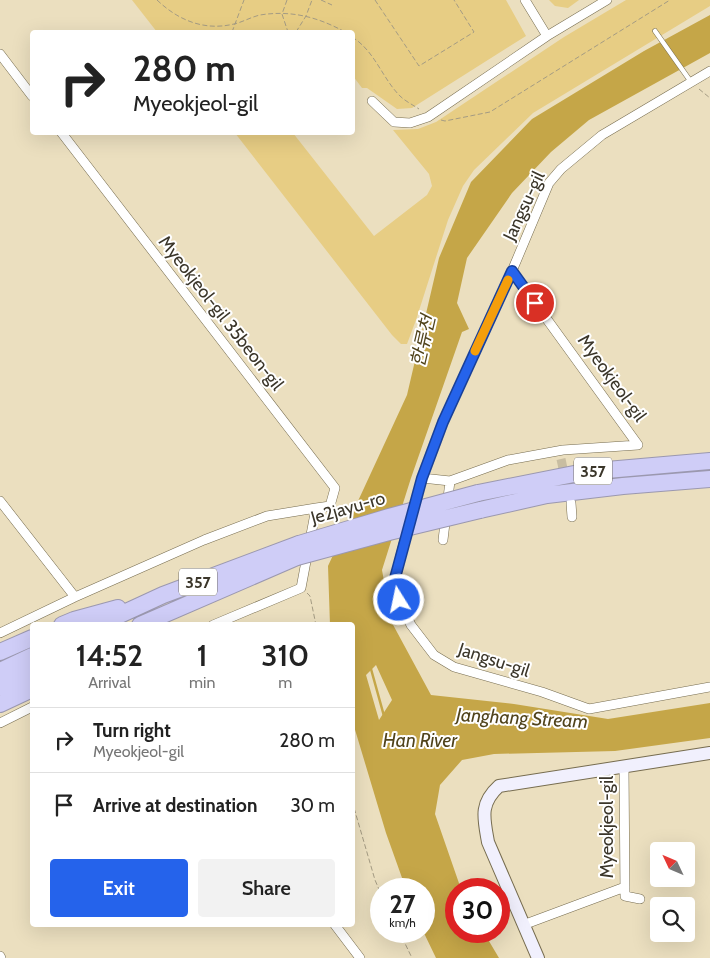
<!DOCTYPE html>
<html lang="en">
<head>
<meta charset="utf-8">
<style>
	:root { --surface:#fff; --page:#f2f2f2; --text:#222; --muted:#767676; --line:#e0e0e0; --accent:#2563eb }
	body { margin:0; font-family:Cabin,"Noto Sans KR",sans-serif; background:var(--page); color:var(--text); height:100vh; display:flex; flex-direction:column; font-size:19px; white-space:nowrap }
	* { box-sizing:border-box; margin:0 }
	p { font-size:16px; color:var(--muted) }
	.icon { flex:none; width:28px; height:28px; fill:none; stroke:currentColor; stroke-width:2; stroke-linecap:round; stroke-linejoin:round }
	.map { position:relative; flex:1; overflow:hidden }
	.side { position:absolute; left:30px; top:622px; width:325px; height:305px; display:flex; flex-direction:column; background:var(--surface); border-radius:5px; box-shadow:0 5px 20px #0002 }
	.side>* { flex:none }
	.hud { position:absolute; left:30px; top:30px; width:325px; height:105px; border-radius:5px; box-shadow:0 5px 20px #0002; background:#fff; color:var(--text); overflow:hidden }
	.needle { width:32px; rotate:314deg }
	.tools { position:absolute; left:650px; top:842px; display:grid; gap:10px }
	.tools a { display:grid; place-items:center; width:45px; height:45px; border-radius:5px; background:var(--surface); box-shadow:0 5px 20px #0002; font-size:25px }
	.speed { position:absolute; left:370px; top:878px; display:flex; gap:10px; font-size:25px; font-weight:700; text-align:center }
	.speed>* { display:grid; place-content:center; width:65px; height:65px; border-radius:50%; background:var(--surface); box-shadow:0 5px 20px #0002; line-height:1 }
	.speed small { font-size:12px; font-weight:400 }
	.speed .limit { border:8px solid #d22; background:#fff; color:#111 }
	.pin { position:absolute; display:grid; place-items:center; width:42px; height:42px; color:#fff; margin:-21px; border:2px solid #fff; border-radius:50%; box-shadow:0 1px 5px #0007 }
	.me { position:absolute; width:55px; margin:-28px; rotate:350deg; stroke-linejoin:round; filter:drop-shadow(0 0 4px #0008) }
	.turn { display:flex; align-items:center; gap:18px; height:105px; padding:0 20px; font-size:22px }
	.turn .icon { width:65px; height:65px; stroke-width:2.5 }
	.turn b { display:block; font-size:35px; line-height:42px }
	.eta { display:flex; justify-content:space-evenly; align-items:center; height:85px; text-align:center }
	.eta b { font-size:30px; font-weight:600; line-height:35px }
	.cta { display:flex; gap:10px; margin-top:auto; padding:10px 20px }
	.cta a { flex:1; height:58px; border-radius:5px; background:var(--accent); color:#fff; font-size:20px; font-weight:600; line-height:58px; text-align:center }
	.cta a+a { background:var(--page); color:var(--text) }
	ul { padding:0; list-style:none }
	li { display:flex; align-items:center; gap:15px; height:65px; padding:0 20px; border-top:1px solid var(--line) }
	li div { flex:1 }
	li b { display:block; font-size:19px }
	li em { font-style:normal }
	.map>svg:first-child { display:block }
	.green { fill:#e7cd84 }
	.water { fill:#c5a648; fill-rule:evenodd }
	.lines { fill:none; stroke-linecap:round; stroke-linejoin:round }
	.stream { stroke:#c5a648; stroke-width:2.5 }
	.street-tunnel { stroke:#c8bda1; stroke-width:9; stroke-dasharray:9 4.5; stroke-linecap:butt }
	.lane-casing { stroke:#766c4f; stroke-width:5.5 }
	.street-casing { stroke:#766c4f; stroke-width:10 }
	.secondary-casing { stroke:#766c4f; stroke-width:14 }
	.highway-casing { stroke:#9b98af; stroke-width:18 }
	.path { stroke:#a49b83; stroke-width:1; stroke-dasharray:5 2.5; stroke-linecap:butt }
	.lane { stroke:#fff; stroke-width:4.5 }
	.street { stroke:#fff; stroke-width:9 }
	.secondary { stroke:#f1f0fd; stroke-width:12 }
	.highway { stroke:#cfcdf7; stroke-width:16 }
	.highway-bridge-casing { stroke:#9b98af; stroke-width:18; stroke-linecap:butt }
	.highway-bridge { stroke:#cfcdf7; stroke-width:16 }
	.route-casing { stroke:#184099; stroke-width:12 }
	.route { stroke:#2563eb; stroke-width:9 }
	.slow { stroke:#f59e0b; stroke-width:9 }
	.labels { text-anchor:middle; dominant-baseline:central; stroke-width:4; stroke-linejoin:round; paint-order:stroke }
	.shield { fill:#fff; stroke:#76726a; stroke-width:1 }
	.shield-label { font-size:16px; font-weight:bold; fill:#3b362a }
	.street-label { font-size:18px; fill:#3b362a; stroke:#fff }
	.water-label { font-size:19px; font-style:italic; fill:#50431b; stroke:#fff }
</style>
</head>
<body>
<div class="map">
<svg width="710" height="958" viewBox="0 0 710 958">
	<rect width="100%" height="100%" fill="#ebdfbf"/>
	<path class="green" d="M132,0H506L526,36L412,108L397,109L367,88H362L353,76L352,32L310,31L308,32H157Z
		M549,0H579L568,8L555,6Z
		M626,0H710V6L533,113L474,170L463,186L448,220L416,320L407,344H401L392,335L235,133H293L374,236L427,195L432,186L429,174L393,130L418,129L436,122L564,37Z"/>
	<path class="water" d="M710,15V53L589,120L551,152L512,193L467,258L457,303L469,329L462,332L411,478L382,570L391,621L431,695L514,704L608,719L710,703V738L615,751L494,754L462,760L440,785L435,814L461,889H456V931H483L499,958H436L423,931L424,889H406L386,833L353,723L352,625H330L328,566L407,395L439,258L471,182L532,119L644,51ZM376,665L392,700L379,720L366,675Z"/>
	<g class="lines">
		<path class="stream" d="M371,669L384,716"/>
		<path class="street-tunnel" d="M561,459L565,478"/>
		<g class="lane-casing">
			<path id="lane" d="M655,31L691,82"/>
		</g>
		<g class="street-casing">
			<path id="street" d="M525,0L547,36
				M0,54L32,96
				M372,101L394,122L410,123L428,117L547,36L607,0
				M61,132L335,488L330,506L316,508
				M422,478L450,481L508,460L563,450L638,445L512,271
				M0,501L75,597
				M571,503L572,517
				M413,511L422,478L443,422L512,271L549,183L561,169L602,135L710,71
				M408,526L395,578L399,600L411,625L434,655L454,667L542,692L589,709L710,687
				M443,540L450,481
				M0,633L75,597L204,540L267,516L316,508L301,588L213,625
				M0,723L32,707
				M624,766L625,896L640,899
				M335,925L360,958
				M523,925L625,887
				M0,956L1,958"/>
		</g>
		<g class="secondary-casing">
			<path id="secondary" d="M538,958L488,842C484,819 479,804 499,786L710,753"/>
		</g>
		<g class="highway-casing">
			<path id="highway" d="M478,493L584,472L710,461
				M480,510L547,495L623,486L710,479
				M62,625L74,620L118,608
				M98,625L163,595L299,544
				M140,625L297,557
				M0,652L32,638
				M0,671L32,656
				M0,687L32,673
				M0,704L32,689"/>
		</g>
		<path class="path" d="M157,0C179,21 205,31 234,24C243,22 251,17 260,15C291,10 318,17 345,32
			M287,0L282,14L288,32
			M321,0L332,5
			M375,0L419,66L474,32L454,0
			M232,32L244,0
			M296,32L306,16L312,0
			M352,37C375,51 382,78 400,96C405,101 413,105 419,109
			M699,89L710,98
			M441,120L445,121L490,112L670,0
			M307,593L310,596L316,625
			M352,801L375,880L381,894
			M399,931L412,958"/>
		<use href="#lane" class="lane"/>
		<use href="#street" class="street"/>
		<use href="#secondary" class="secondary"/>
		<use href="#highway" class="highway"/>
		<g class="highway-bridge-casing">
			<path id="highway-bridge" d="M299,544L389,517L478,493
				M297,557L389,532L480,510"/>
		</g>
		<use href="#highway-bridge" class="highway-bridge"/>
	</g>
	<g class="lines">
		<g class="route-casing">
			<path id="route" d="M399,600L395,578L422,478L443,422L512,271L535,303"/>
		</g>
		<use href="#route" class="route"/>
		<path class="slow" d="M475,351L508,280"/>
	</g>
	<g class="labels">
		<g class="shield">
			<rect x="574" y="457.5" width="38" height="27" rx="4"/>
			<rect x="179" y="568.5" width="38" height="27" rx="4"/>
		</g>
		<g class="shield-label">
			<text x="593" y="471">357</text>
			<text x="198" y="582">357</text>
		</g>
		<g class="street-label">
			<text transform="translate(524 206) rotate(-65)">Jangsu-gil</text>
			<text transform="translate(221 313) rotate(52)">Myeokjeol-gil 35beon-gil</text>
			<text transform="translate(612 378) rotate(54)">Myeokjeol-gil</text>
			<text transform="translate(348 508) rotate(-16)">Je2jayu-ro</text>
			<text transform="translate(494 660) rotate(18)">Jangsu-gil</text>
			<text transform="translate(607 827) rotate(-90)">Myeokjeol-gil</text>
		</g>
		<g class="water-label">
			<text transform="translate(423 341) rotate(-77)">한류천</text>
			<text transform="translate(522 718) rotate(3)">Janghang Stream</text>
			<text x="420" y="740">Han River</text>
		</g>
	</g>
</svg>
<div class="tools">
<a><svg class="needle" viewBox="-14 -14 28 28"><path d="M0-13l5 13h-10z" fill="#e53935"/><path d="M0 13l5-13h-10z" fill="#767676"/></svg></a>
<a><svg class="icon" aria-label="search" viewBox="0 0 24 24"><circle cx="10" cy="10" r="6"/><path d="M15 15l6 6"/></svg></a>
</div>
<div class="speed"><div>27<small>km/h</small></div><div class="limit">30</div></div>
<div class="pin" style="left:535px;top:303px;background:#d93025"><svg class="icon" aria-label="arrive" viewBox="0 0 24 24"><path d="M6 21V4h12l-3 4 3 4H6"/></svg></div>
<svg class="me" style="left:399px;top:600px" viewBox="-20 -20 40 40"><circle r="17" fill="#2563eb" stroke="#fff" stroke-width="3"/><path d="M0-11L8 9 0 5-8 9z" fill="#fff"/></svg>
<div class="hud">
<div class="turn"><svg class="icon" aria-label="right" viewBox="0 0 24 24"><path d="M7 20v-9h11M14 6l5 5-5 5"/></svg><div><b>280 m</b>Myeokjeol-gil</div></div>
</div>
<section class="side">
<div class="eta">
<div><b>14:52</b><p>Arrival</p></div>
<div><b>1</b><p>min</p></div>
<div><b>310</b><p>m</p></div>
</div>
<ul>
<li><svg class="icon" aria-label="right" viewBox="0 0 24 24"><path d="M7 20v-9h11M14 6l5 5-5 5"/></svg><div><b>Turn right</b><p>Myeokjeol-gil</p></div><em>280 m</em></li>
<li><svg class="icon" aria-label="arrive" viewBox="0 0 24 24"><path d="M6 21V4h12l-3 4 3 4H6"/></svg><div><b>Arrive at destination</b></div><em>30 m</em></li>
</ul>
<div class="cta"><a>Exit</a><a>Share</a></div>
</section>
</div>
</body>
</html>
